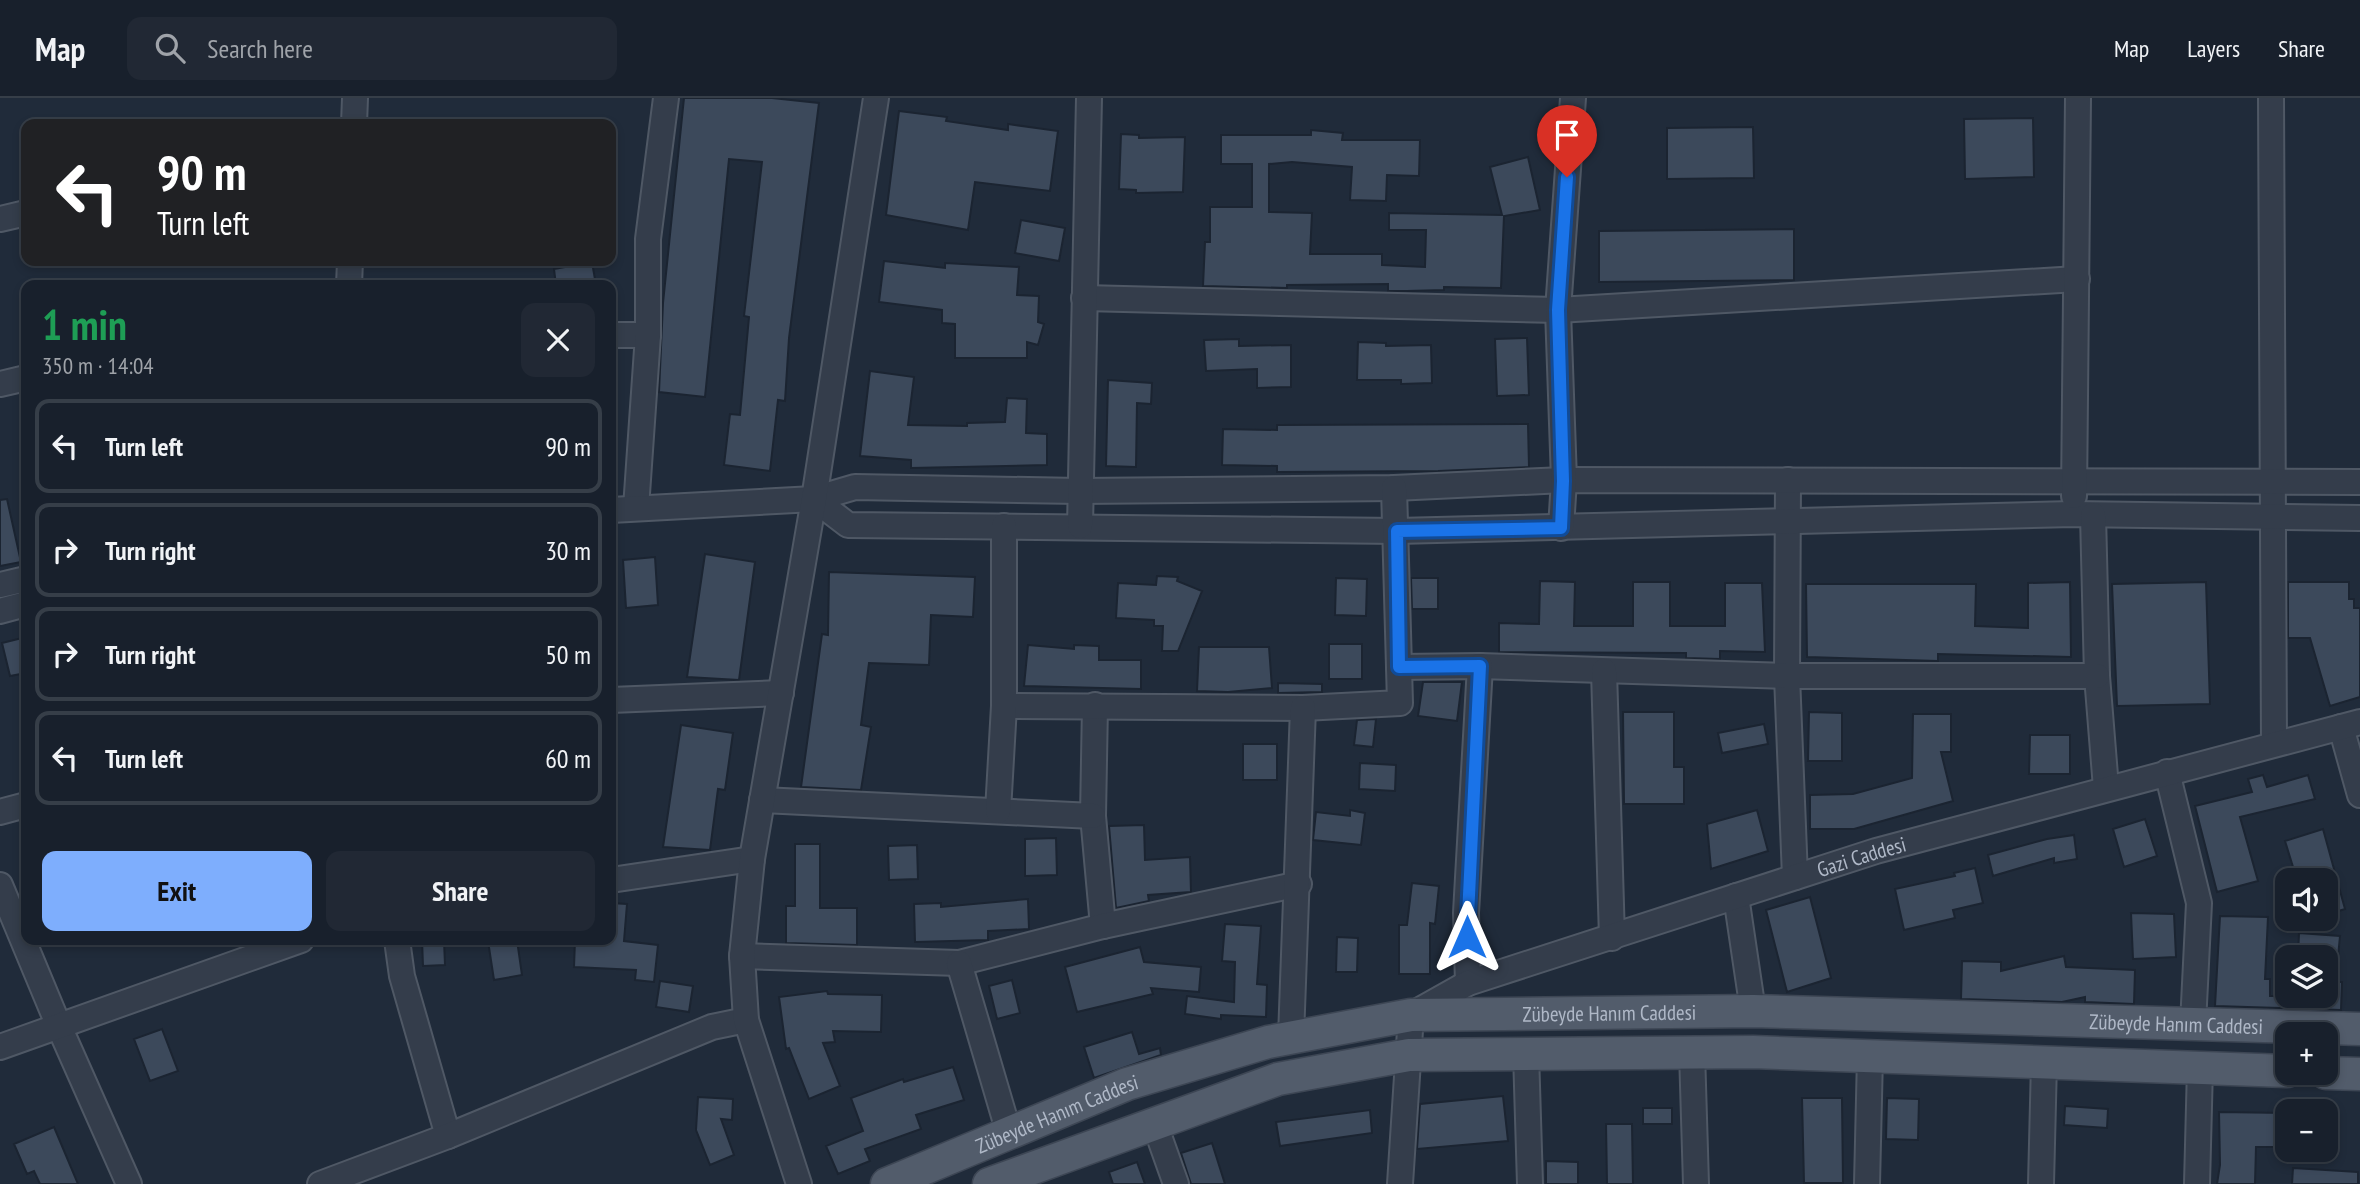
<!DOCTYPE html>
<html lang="en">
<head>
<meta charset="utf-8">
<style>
	:root { --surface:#18202c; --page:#212834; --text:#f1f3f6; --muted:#9fa3a9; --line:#363e48; --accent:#7eaefd }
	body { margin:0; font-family:"PT Sans Narrow",sans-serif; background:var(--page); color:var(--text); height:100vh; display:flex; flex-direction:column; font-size:26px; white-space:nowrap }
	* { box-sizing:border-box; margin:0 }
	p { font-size:23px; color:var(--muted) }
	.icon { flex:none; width:38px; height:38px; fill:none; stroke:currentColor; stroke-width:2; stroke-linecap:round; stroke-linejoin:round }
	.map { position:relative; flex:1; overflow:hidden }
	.side { position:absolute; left:21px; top:182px; width:595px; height:665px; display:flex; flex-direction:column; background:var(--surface); border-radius:14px; box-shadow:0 4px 10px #0003,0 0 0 2px var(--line) }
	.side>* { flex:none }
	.banner { position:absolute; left:21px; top:21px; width:595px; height:147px; border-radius:14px; box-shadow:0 4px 10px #0003,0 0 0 2px var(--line); background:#202124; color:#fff; overflow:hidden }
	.buttons { position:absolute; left:2275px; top:770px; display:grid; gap:14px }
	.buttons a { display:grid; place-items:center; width:63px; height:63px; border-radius:14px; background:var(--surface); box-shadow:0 4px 10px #0003,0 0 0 2px var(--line); font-size:35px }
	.pin { position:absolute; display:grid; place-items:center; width:60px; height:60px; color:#fff; margin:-72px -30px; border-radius:50% 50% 50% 0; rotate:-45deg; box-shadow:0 0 7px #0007 }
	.pin .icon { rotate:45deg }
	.me { position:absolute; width:77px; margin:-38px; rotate:0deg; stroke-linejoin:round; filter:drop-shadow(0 0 5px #0008) }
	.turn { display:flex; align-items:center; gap:24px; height:147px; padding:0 21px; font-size:32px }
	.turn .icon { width:91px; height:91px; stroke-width:2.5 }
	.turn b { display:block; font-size:49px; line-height:60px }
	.round { display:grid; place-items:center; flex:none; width:74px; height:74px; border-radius:14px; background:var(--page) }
	.overview { display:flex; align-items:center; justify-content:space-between; height:119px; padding:0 21px }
	h1 { font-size:42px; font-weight:700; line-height:52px; color:#1e9e55 }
	.button { display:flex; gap:14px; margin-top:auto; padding:14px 21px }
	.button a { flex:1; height:80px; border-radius:14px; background:var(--accent); color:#111; font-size:28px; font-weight:700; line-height:80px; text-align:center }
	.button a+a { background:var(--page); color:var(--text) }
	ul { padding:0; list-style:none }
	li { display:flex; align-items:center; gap:21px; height:94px; margin:0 14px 10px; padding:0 7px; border:4px solid var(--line); border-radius:14px }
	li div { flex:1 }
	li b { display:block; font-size:26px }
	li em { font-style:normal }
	header { display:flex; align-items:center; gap:42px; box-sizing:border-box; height:98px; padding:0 35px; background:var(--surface); border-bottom:2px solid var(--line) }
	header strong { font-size:33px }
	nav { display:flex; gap:38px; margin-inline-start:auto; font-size:24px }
	.search { width:490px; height:63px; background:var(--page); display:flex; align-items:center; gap:18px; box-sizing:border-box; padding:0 24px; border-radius:14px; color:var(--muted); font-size:26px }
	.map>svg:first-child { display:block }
	.building { fill:#3c495b; stroke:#1b2431; stroke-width:2 }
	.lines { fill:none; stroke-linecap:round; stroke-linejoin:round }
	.minor-casing { stroke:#4f5865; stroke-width:28 }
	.major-casing { stroke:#3d4654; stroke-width:35 }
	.minor { stroke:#343d4b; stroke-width:24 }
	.major { stroke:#525c6b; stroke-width:32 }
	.route-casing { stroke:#114b97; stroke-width:18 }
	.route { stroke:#1a73e8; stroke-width:12 }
	.labels { text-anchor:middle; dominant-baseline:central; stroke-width:5; stroke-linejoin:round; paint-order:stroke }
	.street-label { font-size:21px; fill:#afb8c7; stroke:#19222f }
</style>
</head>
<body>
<header>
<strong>Map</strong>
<div class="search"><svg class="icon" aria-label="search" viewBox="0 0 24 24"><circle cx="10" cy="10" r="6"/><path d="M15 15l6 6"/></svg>Search here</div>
<nav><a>Map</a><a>Layers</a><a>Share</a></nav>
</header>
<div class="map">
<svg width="2360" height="1086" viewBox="0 0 2360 1086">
	<rect width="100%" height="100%" fill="#202b3a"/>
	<path class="building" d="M684,0H772L819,5L789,240L785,303L778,302L770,373L724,367L730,316L740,317L749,219L744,218L762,64L729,61L705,299L659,294L663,205Z
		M899,13L947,19L946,23L1008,32V26L1058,33L1050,93L975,84L968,132L886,117Z
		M2033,20L2034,79L1965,81L1964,21Z
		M1753,29L1754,80L1667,81V30Z
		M1311,32L1343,35L1342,42H1420L1419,78L1387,77L1386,103L1350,102L1352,69L1292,64L1269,66V114L1312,115L1310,156H1382V167L1425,169L1426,132H1389V115L1502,117L1490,69L1528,59L1540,112L1504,118L1501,190L1444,189V192L1407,193H1388V186L1287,187V190L1203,188L1205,144H1210V109H1252V66H1221V37H1311Z
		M1121,36L1139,37V40L1185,39L1183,94L1136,95V92L1119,91Z
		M1021,122L1065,130L1059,163L1015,155Z
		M1794,131V182L1599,184V133Z
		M884,163L945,170V165L1019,169L1017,197L1039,198L1038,224L1044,226L1038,247L1027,244V260H955V226L942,225V212L879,204Z
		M592,164L596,187H556L554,171Z
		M1527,240L1529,297L1497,298L1495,241Z
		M1239,241V248L1291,247V289L1257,290V271L1206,273L1204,242Z
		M1358,244L1386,245V248L1431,247L1432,285L1401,286V282H1357Z
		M870,273L914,279L908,327L967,328V325L1005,324L1007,300L1027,301L1026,335L1047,336V367L911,370V362L860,358Z
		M1108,282L1152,285L1151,306L1137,305L1136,369L1106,368Z
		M1528,326L1529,369L1438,373L1277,374V368L1222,367L1223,331L1277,332V327Z
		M7,401L21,464L0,468V402Z
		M705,456L755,464L739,582L687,579Z
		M655,459L658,507L626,510L623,462Z
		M829,474L975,479L973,519L931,517L929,567L869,565L861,627L871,629L861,692L801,689L822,536L828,537Z
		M1157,478L1178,479L1177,483L1202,493L1178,553H1162L1163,528H1154V522L1116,520L1118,485L1156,487Z
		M1336,480L1367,481L1366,518L1335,517Z
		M1411,480H1438V511H1412Z
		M1540,483L1575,484L1574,528H1633V484H1670V528H1725V485H1762L1765,554L1720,553V561L1686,560V555L1499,554V525L1539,526Z
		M2070,484L2071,559L1938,556V563L1807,559L1806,486H1976L1975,528L2028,530V485Z
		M2206,484L2210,606L2117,608L2112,486Z
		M2288,484H2349V501H2354V510H2360V599L2330,608L2310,540H2288Z
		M26,539V575L10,578L2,545Z
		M1329,546H1362V581H1329Z
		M1028,547L1074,551V547L1099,548V562H1141V591L1024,588Z
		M1199,549H1269L1272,590L1228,594L1197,593Z
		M1423,584H1462L1457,623L1418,618Z
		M1278,585L1322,586V594L1278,595Z
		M1623,614H1674V669H1684V706H1624Z
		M1809,614L1842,615V663H1808Z
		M1913,616H1951V654H1941L1953,703L1854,731H1810V697L1853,696L1912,680Z
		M1376,621L1373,649L1354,647L1357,622Z
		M1764,626L1768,646L1722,655L1718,635Z
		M681,627L733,635L725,692L718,691L710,752L663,749Z
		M2030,637H2070V676H2029Z
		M1243,646H1277V682H1243Z
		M1360,665L1396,667L1395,693L1359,691Z
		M2263,677L2267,689L2308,677L2315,701L2240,719L2258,783L2217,794L2195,708L2252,694L2248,681Z
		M1350,712L1365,715L1361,747L1313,742L1316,714L1350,718Z
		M1757,712L1768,753L1711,771L1707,726Z
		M2145,721L2157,758L2124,769L2113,731Z
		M1144,727L1145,762L1190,759L1191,794L1148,797L1149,803L1116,810L1109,728Z
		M2323,731L2345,811L2326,817V782H2297L2285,743Z
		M2074,737L2077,761L2054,765V760L1993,778L1988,757L2047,741Z
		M1056,740L1057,777L1025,778V741Z
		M795,746H820V810H857V847L786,845V808H795Z
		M917,747L918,781L889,782L888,748Z
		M1975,770L1983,805L1953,812L1955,820L1904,832L1895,791L1955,778L1954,775Z
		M1412,785L1439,788L1435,826L1430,825V876H1399V827H1407Z
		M1810,799L1831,880L1787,894L1766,812Z
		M1028,801L1029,831L988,833V842L915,844L914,806L941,805V809Z
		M611,805L627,806L624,843L658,847L654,884L635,882L636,872L574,869L575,842H611Z
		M2131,815L2174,816L2176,859L2133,861Z
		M2220,818L2268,819L2265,881H2270V898H2326V884H2342L2341,912L2215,908Z
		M1225,826L1261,828L1257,886L1267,887L1266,919L1221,917V921L1185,916L1187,898L1234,904L1235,864L1222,863Z
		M2299,835L2340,838L2338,859H2298Z
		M1337,839L1358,840L1357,874H1336Z
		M422,842H444L445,867L423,868Z
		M517,842L522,877L494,882L488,843Z
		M1140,849L1144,864L1201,869L1199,894L1151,890L1153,896L1077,914L1065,869Z
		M2064,858L2066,869L2135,872L2134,906L2085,904V899L2062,904L1961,901L1962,863L2001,864V873Z
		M1012,882L1020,915L997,921L989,888Z
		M660,883L693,888L689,914L656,909Z
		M827,893L828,896L882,897L881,934L833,933L835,944L823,945L840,988L809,1001L789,950L786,951L779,899Z
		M162,931L178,973L150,983L134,941Z
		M1132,934L1139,956L1160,950L1161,957L1094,980L1084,949Z
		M953,969L964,1002L916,1017L921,1031L865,1051L870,1063L838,1076L826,1048L863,1033L851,1000L903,981L904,984Z
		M1503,998L1508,1043L1417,1051L1420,1006Z
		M698,999L733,1001L732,1022L721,1021L734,1057L710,1067L696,1032Z
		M1802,1000H1842L1843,1085H1804Z
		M1887,1000L1919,1001L1918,1042L1886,1041Z
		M2065,1008L2108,1011L2107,1030L2064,1027Z
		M1643,1010H1672V1026H1643Z
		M1370,1012L1372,1035L1280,1048L1276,1024Z
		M2219,1014L2287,1015V1049H2256L2255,1086H2217L2220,1067Z
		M1606,1026H1632L1633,1086H1607Z
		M54,1029L78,1086H40L34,1073L27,1076L14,1046Z
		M1212,1045L1225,1086H1191L1181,1055Z
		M1546,1063L1578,1064V1086H1546Z
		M1137,1064L1145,1086H1113L1109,1074Z
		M2293,1070L2358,1074V1086H2292Z"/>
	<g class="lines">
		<g class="minor-casing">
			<g id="minor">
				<path d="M2271,0L2274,646"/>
				<path d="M354,26L355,0"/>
				<path d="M0,121L26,115"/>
				<path d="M349,187L350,163"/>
				<path d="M1084,200L1558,212L2077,181"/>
				<path d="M611,237H648"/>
				<path d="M0,286L26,280"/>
				<path d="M1788,382L1787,578L1795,779"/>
				<path d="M2360,384L1564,382L1394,390L1079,393L855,389L814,401L848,427L1397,433L2073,416L2360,420"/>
				<path d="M2074,398L2078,0"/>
				<path d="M636,410L648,237V141L666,0"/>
				<path d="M611,412L814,401"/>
				<path d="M2093,417L2097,578L2106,690"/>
				<path d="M1080,428L1089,0"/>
				<path d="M1561,430L1564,382L1558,212L1573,0"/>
				<path d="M0,487L26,481"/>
				<path d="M0,513L26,506"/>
				<path d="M1399,569L1480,568L1787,578H2097"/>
				<path d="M1604,573L1612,840"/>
				<path d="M611,602L781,595"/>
				<path d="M1095,607L1093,718L1103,828"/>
				<path d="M1004,608L1303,610L1400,605L1394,390"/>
				<path d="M2341,629L2360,697"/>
				<path d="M2167,674L2199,805L2193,926"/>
				<path d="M762,702L1093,718"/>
				<path d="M998,713L1004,608V428"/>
				<path d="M0,714L26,707"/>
				<path d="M611,782L752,761"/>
				<path d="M0,787L58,926L129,1086"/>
				<path d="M1736,798L1753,913"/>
				<path d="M397,842L402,878L448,1038"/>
				<path d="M742,858L959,865L1103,828L1299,786"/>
				<path d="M959,865L1009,1035"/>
				<path d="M1468,885L1466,815L1480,568"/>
				<path d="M1291,939L1303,610"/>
				<path d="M0,949L301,842"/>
				<path d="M1692,954L1696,1086"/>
				<path d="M1526,955L1530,1086"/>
				<path d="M1154,1024L1176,1086"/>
				<path d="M320,1086L448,1038L712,929L746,922"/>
				<path d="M799,1086L746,922L742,858L752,761L814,401L876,0"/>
				<path id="s1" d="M1400,1086L1411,917L1468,885L1876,753L2360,624"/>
				<path d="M1867,1086L1870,958"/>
				<path d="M2041,1086L2044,964"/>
				<path d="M2197,1086L2200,969"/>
			</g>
		</g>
		<g class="major-casing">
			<g id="major">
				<path d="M2326,975L2360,976"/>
				<path id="s2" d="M887,1086L1127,986L1268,944L1411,917L1753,913L2360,931"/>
				<path d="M989,1086L1278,981L1409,957L1753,954L2287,973"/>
			</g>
		</g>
		<use href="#minor" class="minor"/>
		<use href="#major" class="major"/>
	</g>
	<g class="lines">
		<g class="route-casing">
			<path id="route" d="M1467,839L1480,568L1399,569L1397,433L1561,430L1563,383L1558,212L1567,79"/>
		</g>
		<use href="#route" class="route"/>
	</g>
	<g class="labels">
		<g class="street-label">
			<text stroke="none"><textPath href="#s1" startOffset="648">Gazi Caddesi</textPath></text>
			<text stroke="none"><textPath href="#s2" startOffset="751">Zübeyde Hanım Caddesi</textPath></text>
			<text stroke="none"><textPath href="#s2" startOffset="1318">Zübeyde Hanım Caddesi</textPath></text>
			<text stroke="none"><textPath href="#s2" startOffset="184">Zübeyde Hanım Caddesi</textPath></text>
		</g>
	</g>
</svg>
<div class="buttons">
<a><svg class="icon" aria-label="sound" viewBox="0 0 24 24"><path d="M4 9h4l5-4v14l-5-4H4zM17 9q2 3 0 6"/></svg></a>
<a><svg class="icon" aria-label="layers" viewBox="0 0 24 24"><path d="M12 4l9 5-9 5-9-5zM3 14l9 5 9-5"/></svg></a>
<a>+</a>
<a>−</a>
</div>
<div class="pin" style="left:1567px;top:79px;background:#d93025"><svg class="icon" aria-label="arrive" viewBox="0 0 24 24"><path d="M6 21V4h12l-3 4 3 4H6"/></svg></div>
<svg class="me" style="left:1467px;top:839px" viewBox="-20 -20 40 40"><path d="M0-17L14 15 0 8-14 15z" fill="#1a73e8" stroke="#fff" stroke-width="4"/></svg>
<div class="banner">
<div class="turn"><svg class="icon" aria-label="left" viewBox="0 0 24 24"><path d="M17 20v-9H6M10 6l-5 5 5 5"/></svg><div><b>90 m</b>Turn left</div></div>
</div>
<section class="side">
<div class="overview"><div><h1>1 min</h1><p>350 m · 14:04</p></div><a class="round"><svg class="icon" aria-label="close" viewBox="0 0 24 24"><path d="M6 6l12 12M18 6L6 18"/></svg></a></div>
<ul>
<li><svg class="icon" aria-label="left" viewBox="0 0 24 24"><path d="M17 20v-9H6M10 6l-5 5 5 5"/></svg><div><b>Turn left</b></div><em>90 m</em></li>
<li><svg class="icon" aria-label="right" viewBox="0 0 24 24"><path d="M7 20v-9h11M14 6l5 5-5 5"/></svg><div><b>Turn right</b></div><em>30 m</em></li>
<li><svg class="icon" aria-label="right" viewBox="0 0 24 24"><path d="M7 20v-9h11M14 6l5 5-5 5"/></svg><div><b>Turn right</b></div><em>50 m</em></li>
<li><svg class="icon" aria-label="left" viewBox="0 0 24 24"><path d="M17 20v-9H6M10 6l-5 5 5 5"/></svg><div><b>Turn left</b></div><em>60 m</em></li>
</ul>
<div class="button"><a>Exit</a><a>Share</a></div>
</section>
</div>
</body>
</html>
